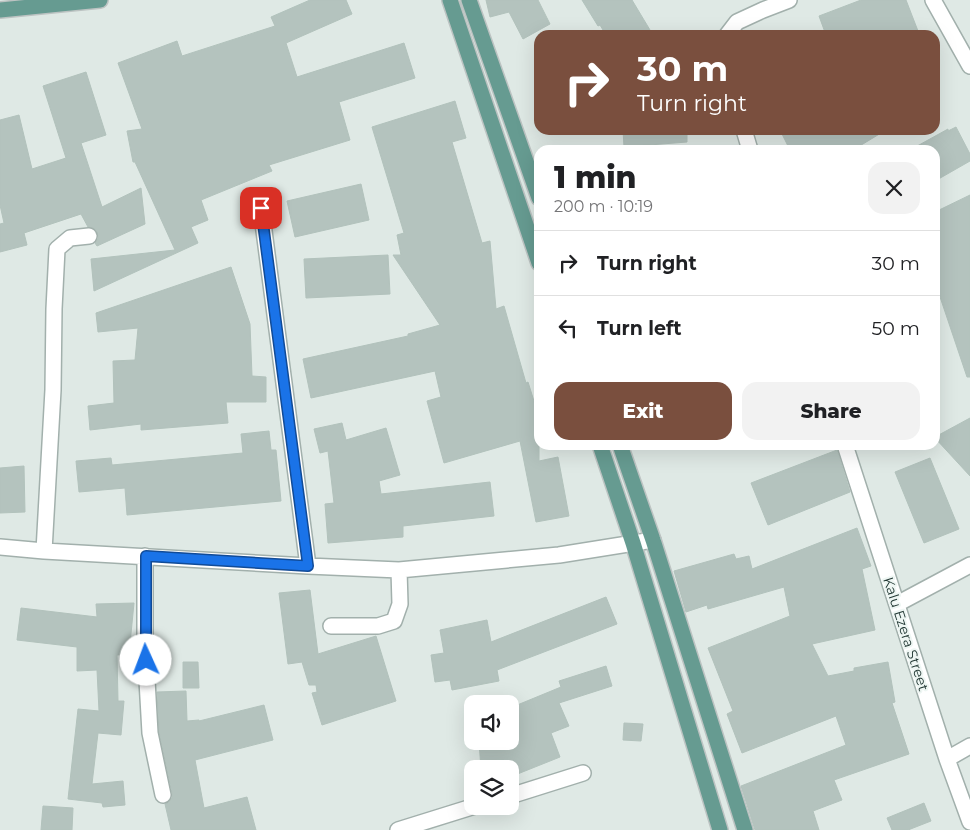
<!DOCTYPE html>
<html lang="en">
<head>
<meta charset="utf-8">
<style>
	:root { --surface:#fff; --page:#f2f2f2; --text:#202124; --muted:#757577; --line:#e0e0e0; --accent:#7a4f3e }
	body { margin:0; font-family:Montserrat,sans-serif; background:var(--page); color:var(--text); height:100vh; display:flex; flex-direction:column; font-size:19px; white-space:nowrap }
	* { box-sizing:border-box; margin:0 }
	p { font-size:16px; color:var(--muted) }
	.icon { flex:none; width:28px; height:28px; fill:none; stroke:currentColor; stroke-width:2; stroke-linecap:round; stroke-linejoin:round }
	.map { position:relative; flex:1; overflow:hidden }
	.drawer { position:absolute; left:534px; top:145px; width:406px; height:305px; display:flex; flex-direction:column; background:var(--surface); border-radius:15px; box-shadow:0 5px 20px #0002 }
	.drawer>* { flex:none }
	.hud { position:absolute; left:534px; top:30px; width:406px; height:105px; border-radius:15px; box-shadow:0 5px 20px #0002; background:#7a4f3e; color:#fff; overflow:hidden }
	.tools { position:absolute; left:464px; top:695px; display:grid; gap:10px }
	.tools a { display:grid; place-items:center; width:55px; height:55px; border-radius:10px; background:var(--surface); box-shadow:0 5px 20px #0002; font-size:25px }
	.pin { position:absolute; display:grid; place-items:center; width:42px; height:42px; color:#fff; margin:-21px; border-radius:10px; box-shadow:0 2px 8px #0006 }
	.me { position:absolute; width:55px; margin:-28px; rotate:358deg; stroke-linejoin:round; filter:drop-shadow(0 0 4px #0008) }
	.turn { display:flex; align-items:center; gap:18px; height:105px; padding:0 20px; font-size:22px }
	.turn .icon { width:65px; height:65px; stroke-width:2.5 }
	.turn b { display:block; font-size:35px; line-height:42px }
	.round { display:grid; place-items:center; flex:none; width:52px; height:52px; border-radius:15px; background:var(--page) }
	.head { display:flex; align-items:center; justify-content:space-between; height:85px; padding:0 20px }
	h1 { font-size:30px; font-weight:800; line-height:38px }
	.primary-button { display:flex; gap:10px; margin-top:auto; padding:10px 20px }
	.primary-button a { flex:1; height:58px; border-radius:15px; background:var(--accent); color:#fff; font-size:20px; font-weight:800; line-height:58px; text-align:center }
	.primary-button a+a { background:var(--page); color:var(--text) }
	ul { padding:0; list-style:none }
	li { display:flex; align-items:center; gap:15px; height:65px; padding:0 20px; border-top:1px solid var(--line) }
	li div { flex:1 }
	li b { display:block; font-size:19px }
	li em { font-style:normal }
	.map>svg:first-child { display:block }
	.building { fill:#b4c3be; stroke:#b2c2bc }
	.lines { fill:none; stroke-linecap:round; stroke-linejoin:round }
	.minor-casing { stroke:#a2b0ac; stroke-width:18 }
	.major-casing { stroke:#bcc3c2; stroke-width:18 }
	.minor { stroke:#fff; stroke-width:15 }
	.major { stroke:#669b91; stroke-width:15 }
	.route-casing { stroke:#114b97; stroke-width:12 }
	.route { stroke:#1a73e8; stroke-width:9 }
	.labels { text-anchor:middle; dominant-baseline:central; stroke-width:4; stroke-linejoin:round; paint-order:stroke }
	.street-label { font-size:14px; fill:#213733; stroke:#eef6f3 }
</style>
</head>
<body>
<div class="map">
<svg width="970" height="830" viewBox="0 0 970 830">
	<rect width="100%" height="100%" fill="#dfe9e5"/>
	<path class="building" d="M310,0H346L352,14L286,43L297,77L404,43L415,78L339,102L350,140L269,165L272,171L201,200L208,220L191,227L198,243L94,291L91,259L175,250L135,162H133L127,131L142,129L118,63L177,41L182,56L275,26L271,17Z
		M486,0H538L550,24L523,39L509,12L490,17Z
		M582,0H632L653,35H606L600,25L598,26Z
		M861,0H906L918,31L908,35H826L819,16Z
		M86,72L106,135L81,143L102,207L141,188L145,224L97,246L95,243L98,239V236L97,231L93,228L88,227L81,214L24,233L27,245L0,252V224L4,223L0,205V120L19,115L32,169L66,158L43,86Z
		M455,101L466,138L452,142L482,243L490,241L496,309L504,306L526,383L528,382L539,417V461L558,457L569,516L536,522L520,441L444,463L427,401L441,397L435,371L311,398L303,359L408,336V334L440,325L393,255H401L397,235L404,233L372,127Z
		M956,127L970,154V161L935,181V150H910L948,129V131Z
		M623,130H687V142L624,147Z
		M780,130H886L853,150H790Z
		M361,184L369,220L295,237L287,201Z
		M970,195V377H967L935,282V212Z
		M388,255L390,294L306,298L304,259Z
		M231,267L250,324L252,376L266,377V402H226L228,423L141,430V424L90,430L88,406L114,403L113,361L135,360L138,328L98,332L96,313Z
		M970,418V476L935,438V437Z
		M342,423L346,440L386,428L400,475L379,481L381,494L490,482L494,516L403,526V537L328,543L325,504L334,503L328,451L320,453L314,429Z
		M269,431L271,450H276L281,501L127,515L125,488L79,492L76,461L111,458L112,465L243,453L241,434Z
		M837,450L850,492L768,525L751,483Z
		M930,458L959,529L924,543L895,472Z
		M24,466L25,512L0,513V468Z
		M857,528L871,566L862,569L875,630L812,644L828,676L854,671V668L888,662L895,702L892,703L909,754L834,780L842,800L813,811L819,830H755L741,786L846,745L836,716L742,753L727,714L733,711L708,648L790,616L784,587L708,609L707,605L686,612L674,571L734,554L736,559L749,556L752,569Z
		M310,590L318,654L376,636L396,701L322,725L312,693L317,692L316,685H309L302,662L288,664L279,593Z
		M606,597L617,624L497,670L499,681L452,690L450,680L435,682L431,655L444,653L440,630L487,620L491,642Z
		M134,603L129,654L117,655L118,701H124L121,735L98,733L92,784L123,781L125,805L103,807L102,803L68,799L78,709L99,711L97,670L77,671V647L17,640L21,608L97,617L96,604Z
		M183,662H198L199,688H183Z
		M606,666L612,686L559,703L569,726L551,733L560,757L510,777V769H481L479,741H510V708L561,687L559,681Z
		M186,691L187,721L199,720V721L264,705L273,740L195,760L204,808L247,797L256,830H171L165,804L169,802L172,798V793L159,732L157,692Z
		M624,723L643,724L641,741L623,740Z
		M924,803L931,821L908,830H892L887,818Z
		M43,806L73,808L72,830H41Z"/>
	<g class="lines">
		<g class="minor-casing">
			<path id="minor" d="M933,0L970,66
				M727,35L737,22L763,10L789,0
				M744,130L750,150
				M261,208L308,566
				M845,445L947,759L970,822
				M0,547L44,551L308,566L399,570L559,555L653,540
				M44,551L53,390L54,309L57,249L70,238L89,236
				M145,556V645L150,733L163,795
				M897,604L970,565
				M331,626H378L394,621L400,604L399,570
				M947,759L970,746
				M510,796L583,773
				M398,830L475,806"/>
		</g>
		<g class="major-casing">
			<path id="major" d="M450,0L539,263
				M469,0L539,198
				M0,10L100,0
				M600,445L633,543L720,830
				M620,445L653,540L745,830"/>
		</g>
		<use href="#minor" class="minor"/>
		<use href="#major" class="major"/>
	</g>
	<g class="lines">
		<g class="route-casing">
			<path id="route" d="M146,660V556L308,566L261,208"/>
		</g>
		<use href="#route" class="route"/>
	</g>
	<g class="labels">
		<g class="street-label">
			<text transform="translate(906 634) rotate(72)">Kalu Ezera Street</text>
		</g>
	</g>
</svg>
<div class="tools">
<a><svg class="icon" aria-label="sound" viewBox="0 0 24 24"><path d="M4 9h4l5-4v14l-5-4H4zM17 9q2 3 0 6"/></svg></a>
<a><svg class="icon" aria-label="layers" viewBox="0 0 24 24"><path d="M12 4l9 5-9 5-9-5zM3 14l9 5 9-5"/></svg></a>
</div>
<div class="pin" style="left:261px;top:208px;background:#d93025"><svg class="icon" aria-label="arrive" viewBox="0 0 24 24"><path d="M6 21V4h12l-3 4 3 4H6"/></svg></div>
<svg class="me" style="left:146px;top:660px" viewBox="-20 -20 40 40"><circle r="19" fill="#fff"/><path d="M0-13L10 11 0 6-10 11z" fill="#1a73e8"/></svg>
<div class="hud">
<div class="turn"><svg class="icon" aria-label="right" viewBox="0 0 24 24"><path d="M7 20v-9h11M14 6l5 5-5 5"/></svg><div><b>30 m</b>Turn right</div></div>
</div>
<section class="drawer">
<div class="head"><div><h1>1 min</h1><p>200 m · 10:19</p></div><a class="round"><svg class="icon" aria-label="close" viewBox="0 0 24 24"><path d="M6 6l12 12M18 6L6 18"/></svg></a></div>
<ul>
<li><svg class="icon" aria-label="right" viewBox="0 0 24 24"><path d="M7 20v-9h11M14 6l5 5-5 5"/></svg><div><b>Turn right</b></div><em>30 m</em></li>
<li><svg class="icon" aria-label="left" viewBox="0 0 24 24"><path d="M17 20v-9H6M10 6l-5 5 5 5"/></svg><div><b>Turn left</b></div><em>50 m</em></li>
</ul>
<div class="primary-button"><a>Exit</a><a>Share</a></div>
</section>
</div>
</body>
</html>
